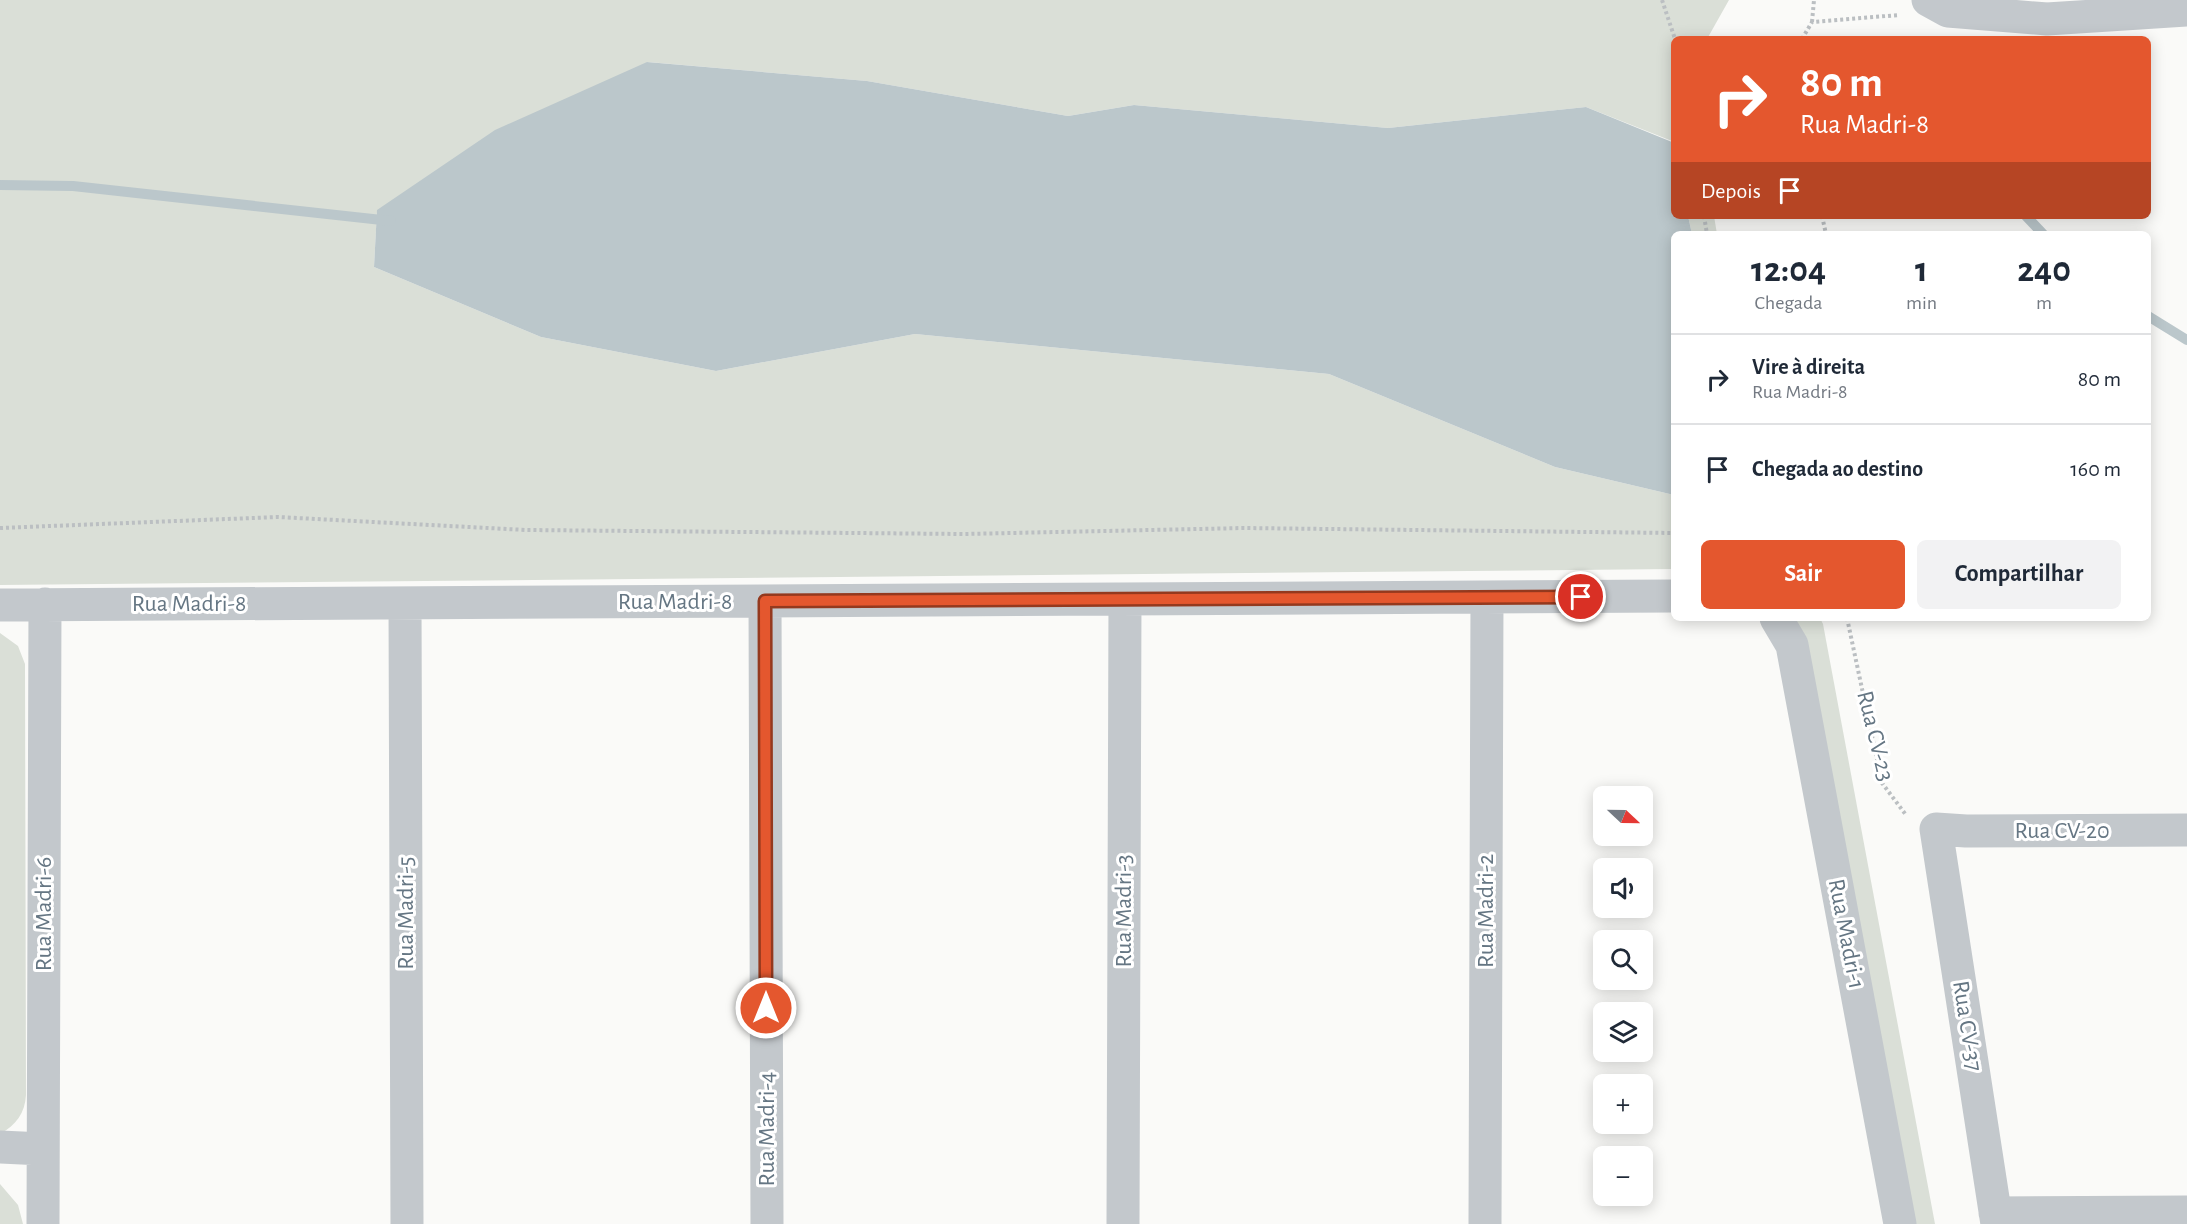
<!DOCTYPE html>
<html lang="pt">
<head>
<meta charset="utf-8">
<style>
	:root { --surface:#fff; --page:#f2f2f3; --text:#1f2937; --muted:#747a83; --line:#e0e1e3; --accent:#e4572e }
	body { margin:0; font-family:"Alegreya Sans",sans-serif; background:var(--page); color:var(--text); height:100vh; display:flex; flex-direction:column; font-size:22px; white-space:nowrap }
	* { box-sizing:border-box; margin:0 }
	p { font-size:20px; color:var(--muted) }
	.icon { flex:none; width:33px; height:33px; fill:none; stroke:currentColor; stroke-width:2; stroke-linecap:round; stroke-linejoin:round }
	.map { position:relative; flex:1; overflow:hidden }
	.drawer { position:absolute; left:1671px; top:231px; width:480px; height:390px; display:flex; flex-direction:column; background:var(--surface); border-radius:9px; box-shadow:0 3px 15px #0003 }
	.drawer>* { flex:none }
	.top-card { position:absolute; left:1671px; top:36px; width:480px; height:183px; border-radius:9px; box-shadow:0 3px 15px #0003; background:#e4572e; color:#fff; overflow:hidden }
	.needle { width:39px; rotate:112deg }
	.buttons { position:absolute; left:1593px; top:786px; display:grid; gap:12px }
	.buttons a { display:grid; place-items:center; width:60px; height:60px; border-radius:9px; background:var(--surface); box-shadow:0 3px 15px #0003; font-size:30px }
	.pin { position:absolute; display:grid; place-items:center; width:51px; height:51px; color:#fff; margin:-26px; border:3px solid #fff; border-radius:50%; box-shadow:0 2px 6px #0007 }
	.me { position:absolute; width:66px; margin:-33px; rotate:0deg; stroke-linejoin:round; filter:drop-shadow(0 0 4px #0008) }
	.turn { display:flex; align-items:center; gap:21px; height:126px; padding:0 30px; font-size:27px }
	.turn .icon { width:78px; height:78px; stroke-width:2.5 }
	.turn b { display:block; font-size:42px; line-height:51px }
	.then { display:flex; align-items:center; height:57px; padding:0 30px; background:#0003; gap:12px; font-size:22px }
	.eta { display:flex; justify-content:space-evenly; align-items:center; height:102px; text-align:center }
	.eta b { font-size:36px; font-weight:700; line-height:42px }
	.action { display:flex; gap:12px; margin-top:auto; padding:12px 30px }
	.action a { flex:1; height:69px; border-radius:9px; background:var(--accent); color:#fff; font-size:24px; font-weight:700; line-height:69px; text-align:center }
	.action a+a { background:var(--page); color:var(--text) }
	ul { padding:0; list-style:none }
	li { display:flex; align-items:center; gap:18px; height:90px; padding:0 30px; border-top:2px solid var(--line) }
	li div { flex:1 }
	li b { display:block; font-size:22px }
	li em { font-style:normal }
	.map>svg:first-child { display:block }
	.green { fill:#dadfd7 }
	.water { fill:#bbc7cb }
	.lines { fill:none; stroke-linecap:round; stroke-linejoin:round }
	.stream { stroke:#bbc7cb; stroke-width:10 }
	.path { stroke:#bbbfc2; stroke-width:4; stroke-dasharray:3 3; stroke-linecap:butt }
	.minor { stroke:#c3c8cc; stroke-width:33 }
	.route-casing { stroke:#94391e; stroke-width:15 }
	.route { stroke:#e4572e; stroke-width:10 }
	.labels { text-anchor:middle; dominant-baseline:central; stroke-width:6; stroke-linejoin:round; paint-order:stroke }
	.street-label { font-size:24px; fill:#657683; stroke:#fff }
</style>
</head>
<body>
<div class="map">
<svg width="2187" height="1224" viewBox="0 0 2187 1224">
	<rect width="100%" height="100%" fill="#fafaf8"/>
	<path class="green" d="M0,0H1729L1707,39H1674V152L1672,141L1586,107L1388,128L1134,105L1068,116L867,81L648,62L377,211L374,267L541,337L716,371L915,334L1329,374L1555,467L1674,495V569L0,585Z
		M1688,216H1714L1717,234H1692Z
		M1793,618H1820L1823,624L1935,1224H1913Z
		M0,633L18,646L25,664L26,1095C25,1113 16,1125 0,1134Z
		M0,1184L18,1205L23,1224H0Z"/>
	<path class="water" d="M647,62L867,81L1068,116L1134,105L1388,128L1586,107L1672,142L1674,216H1688L1692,234H1674V495L1555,467L1329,374L915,334L716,371L541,337L374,267L377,210L495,130Z"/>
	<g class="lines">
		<path class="stream" d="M0,185L73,186L391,221
			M2026,216L2043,234
			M2148,316L2187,340"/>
		<path class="path" d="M1662,0L1675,39
			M1812,22L1814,0
			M1802,39L1812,22L1899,15
			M1704,216L1707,234
			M1822,216L1826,234
			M0,528L278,517L526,530L964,534L1244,528L1674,533
			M1847,618L1882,783L1906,815"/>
		<path class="minor" d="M1928,0L1948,11L2047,19L2187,10
			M765,601L767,1224
			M405,603L407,1224
			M0,605L1674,596
			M1776,618L1792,645L1900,1224
			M0,1147L43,1149
			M1995,1213L2187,1212
			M43,1224L45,604
			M1123,1224L1125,599
			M1485,1224L1487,597
			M1997,1224L1936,829L1966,831L2187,830"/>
	</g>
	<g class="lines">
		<g class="route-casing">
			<path id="route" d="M766,1008L765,601L1581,597"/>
		</g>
		<use href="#route" class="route"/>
	</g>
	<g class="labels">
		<g class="street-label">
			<text x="675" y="602">Rua Madri-8</text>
			<text x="189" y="604">Rua Madri-8</text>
			<text transform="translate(1875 736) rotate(76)">Rua CV-23</text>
			<text x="2062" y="831">Rua CV-20</text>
			<text transform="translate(1124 911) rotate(-90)">Rua Madri-3</text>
			<text transform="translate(1486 911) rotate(-90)">Rua Madri-2</text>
			<text transform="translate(406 913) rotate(-90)">Rua Madri-5</text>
			<text transform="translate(44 914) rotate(-90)">Rua Madri-6</text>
			<text transform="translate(1846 934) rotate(79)">Rua Madri-1</text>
			<text transform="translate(1967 1026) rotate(81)">Rua CV-37</text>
			<text transform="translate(767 1129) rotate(-90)">Rua Madri-4</text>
		</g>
	</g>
</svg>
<div class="buttons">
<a><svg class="needle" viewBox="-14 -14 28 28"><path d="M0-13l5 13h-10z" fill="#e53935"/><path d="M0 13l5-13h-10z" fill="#747a83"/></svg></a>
<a><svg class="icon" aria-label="sound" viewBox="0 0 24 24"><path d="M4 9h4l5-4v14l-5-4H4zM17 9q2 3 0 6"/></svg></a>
<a><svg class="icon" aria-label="search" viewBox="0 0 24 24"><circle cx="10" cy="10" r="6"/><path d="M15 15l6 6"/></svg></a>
<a><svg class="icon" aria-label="layers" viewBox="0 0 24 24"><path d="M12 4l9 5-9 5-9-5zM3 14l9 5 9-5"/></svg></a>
<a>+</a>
<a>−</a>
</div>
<div class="pin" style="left:1581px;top:597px;background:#d93025"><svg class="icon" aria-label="arrive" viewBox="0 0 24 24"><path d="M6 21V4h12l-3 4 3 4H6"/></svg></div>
<svg class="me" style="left:766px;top:1008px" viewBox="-20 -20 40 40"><circle r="17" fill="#e4572e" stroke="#fff" stroke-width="3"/><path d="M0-11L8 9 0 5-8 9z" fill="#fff"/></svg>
<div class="top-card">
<div class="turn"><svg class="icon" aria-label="right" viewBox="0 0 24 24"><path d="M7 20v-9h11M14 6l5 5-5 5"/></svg><div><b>80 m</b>Rua Madri-8</div></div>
<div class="then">Depois<svg class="icon" aria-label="arrive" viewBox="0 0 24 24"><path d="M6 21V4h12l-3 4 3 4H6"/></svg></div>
</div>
<section class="drawer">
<div class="eta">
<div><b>12:04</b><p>Chegada</p></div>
<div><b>1</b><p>min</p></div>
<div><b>240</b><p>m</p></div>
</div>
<ul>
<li><svg class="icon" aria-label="right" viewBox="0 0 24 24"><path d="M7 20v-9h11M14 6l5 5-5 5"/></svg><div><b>Vire à direita</b><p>Rua Madri-8</p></div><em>80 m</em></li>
<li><svg class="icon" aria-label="arrive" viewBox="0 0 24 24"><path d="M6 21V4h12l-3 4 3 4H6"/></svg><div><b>Chegada ao destino</b></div><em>160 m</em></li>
</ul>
<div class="action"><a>Sair</a><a>Compartilhar</a></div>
</section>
</div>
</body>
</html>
